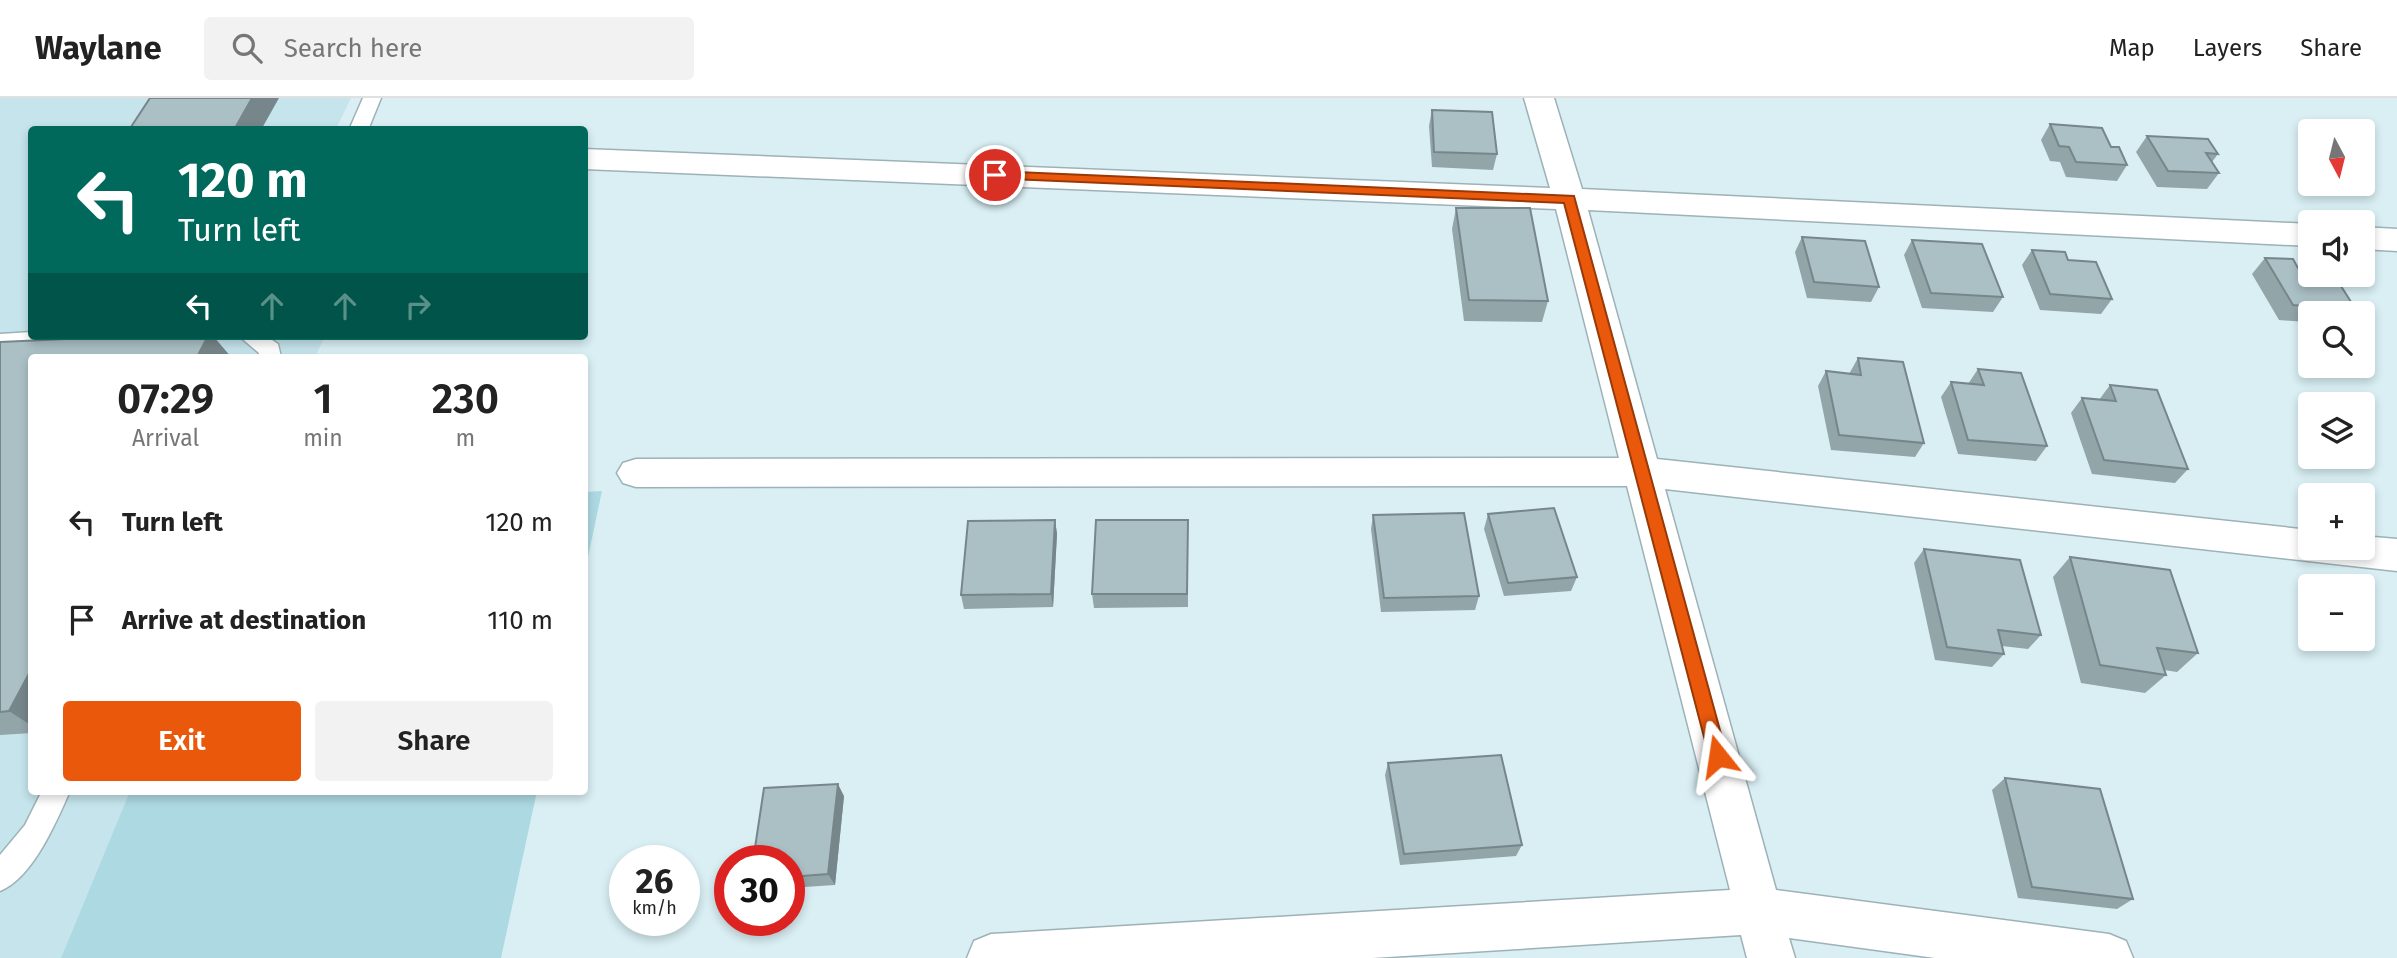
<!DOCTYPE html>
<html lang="en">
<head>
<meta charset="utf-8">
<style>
	:root { --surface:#fff; --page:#f2f2f2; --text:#222; --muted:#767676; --line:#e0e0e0; --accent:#ea580c }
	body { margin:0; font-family:"Fira Sans",sans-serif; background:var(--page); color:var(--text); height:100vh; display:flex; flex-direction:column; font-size:26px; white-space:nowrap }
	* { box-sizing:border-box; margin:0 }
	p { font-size:23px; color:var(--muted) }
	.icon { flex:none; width:38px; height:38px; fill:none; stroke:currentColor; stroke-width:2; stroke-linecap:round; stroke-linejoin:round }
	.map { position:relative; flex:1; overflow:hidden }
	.drawer { position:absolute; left:28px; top:256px; width:560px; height:441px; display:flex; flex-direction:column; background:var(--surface); border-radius:7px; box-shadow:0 4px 10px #0003 }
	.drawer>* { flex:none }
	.top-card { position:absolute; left:28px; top:28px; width:560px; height:214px; border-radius:7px; box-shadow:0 4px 10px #0003; background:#00695c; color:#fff; overflow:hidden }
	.needle { width:46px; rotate:173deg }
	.tools { position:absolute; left:2298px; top:21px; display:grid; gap:14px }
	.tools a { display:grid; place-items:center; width:77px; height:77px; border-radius:7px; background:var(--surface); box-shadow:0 4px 10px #0003; font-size:35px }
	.speed { position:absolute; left:609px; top:747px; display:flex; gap:14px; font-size:35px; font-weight:700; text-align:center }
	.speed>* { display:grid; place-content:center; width:91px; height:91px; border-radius:50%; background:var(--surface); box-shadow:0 4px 10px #0003; line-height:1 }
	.speed small { font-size:18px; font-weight:400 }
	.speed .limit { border:10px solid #d22; background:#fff; color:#111 }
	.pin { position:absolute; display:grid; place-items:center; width:60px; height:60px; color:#fff; margin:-30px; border:4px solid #fff; border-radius:50%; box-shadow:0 2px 7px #0007 }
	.me { position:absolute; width:77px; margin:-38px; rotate:345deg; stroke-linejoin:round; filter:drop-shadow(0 0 5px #0008) }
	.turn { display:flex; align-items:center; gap:24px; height:147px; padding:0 35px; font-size:32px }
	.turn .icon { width:91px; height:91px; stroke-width:2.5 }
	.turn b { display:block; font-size:49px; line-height:60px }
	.lanes { display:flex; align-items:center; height:66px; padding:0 35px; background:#0003; justify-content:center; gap:35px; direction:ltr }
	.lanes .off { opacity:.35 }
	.eta { display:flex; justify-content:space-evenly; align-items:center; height:119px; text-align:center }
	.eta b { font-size:42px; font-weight:600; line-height:49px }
	.cta { display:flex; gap:14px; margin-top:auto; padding:14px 35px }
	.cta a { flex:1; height:80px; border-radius:7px; background:var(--accent); color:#fff; font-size:28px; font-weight:600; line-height:80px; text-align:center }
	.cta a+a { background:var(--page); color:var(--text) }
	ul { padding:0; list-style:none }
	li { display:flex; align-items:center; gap:21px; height:98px; padding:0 35px }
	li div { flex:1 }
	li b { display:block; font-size:26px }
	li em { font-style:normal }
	header { display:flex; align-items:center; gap:42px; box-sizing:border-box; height:98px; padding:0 35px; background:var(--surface); border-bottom:2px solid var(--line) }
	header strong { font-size:33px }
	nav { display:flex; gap:38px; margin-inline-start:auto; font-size:24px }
	.search { width:490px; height:63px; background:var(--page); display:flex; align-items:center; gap:18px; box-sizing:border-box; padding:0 24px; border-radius:7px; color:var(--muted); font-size:26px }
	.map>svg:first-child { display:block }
	.built { fill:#c5e4ec }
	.green { fill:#add9e3 }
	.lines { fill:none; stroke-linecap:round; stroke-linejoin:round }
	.service-casing { stroke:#9db2b7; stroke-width:3 }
	.minor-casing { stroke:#9db2b7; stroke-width:3 }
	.service { fill:#fff; fill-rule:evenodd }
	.minor { fill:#fff; fill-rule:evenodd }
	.wall { fill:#92a5a9 }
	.shaded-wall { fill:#77868a }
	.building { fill:#aac0c5; stroke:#77868a; stroke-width:2 }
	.route { fill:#ea580c; stroke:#983908; stroke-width:2 }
</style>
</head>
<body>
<header>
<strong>Waylane</strong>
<div class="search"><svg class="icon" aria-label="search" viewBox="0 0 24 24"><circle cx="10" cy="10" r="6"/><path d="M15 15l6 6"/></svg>Search here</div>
<nav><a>Map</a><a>Layers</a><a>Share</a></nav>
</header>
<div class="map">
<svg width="2397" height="860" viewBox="0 0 2397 860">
	<rect width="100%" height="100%" fill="#d9eff4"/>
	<path class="built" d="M0,0H351L336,31L32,32V238H325L315,259H32V693H130L61,860H0Z"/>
	<path class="green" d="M602,393L585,473V394Z
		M130,693H537L501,860H61Z"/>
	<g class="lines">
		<g class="service-casing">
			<path id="service" d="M363,0H381L368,32H349Z
				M32,234V238H115L112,243L104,246L0,252V236Z
				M239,238H266L278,246L281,259H259V255Z
				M42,693H70C56,724 33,780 0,793V757L25,727Z"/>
		</g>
		<g class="minor-casing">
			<path id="minor" d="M1524,0H1554L1582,91L2310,126V148L1588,112L1657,361L2310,432V450H2362V438L2397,441V473L1665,391L1776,792L2109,836L2126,843L2133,860H1935L1789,840L1795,860H1747L1741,837L1372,860H967L974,843L991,836L1730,792L1627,388L636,389L623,385L617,375L623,365L636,361L1619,360L1556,111L584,71V51L1550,90Z
				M2362,129L2397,131V153L2362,151Z"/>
		</g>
		<use href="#service" class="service"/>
		<use href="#minor" class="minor"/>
	</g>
	<path class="wall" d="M1432,12L1497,56L1493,72L1432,69L1429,28Z
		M2050,26L2111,49L2127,67L2117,83L2066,79L2060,64L2050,63L2041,42Z
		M2147,38L2218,56L2212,64L2219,75L2207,91L2157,89L2136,54Z
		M1456,110L1548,203L1542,224L1464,223L1452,131Z
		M1802,139L1879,189L1871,204L1807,200L1795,154Z
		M1912,142L2003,199L1993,214L1922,210L1904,157Z
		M2032,152L2068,162L2112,201L2101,216L2040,212L2022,167Z
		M2265,160L2298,170L2358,215H2310V230L2306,224L2279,222L2252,176Z
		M132,238H213L231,259H32V635L0,637V244Z
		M1858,260L1924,345L1915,359L1831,352L1818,288L1826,273L1849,276Z
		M1978,271L2047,348L2036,363L1958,356L1941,299L1951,284L1968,286Z
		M2110,287L2188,371L2175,385L2092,376L2071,315L2082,300L2099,302Z
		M1488,416L1577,479L1571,493L1504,498L1484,431Z
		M1373,417L1479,498L1475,512L1381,514L1371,431Z
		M1055,422L1057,436L1053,509L964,511L961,497Z
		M1188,422V509L1094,510L1092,496Z
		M1924,451L2041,537L2028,551L2002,548L2004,556L1992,569L1935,562L1914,465Z
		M2070,459L2198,555L2177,574L2164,572L2166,577L2145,595L2081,585L2053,479Z
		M1388,665L1522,747L1516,758L1400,767L1385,677Z
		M2005,680L2133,801L2117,811L2018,800L1992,692Z
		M844,698L835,787L789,790V763Z"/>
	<path class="shaded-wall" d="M252,0H279L261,32H234Z
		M208,238H213L231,259H197Z
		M1055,422L1057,436L1053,509L1051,496Z
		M32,570V628L9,613Z
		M838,686L844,698L835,787L828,776Z"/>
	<path class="building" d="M150,0H252L234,32H129Z
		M1432,12L1492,14L1497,56L1434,54Z
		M2050,26L2102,30L2111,49H2119L2127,67L2076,64L2069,49L2059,48Z
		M2147,38L2208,41L2218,56L2206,55L2219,75L2168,73Z
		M1456,110H1530L1548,203L1469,202Z
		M1802,139L1865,143L1879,189L1814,184Z
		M1912,142L1982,146L2003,199L1931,195Z
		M2032,152L2065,154L2068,162L2096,164L2112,201L2050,196Z
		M2265,160L2293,161L2298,170L2310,171V177H2334L2358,215H2324L2320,209L2293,207Z
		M132,238H208L197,259H32V570L9,613L0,614V244Z
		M1858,260L1903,264L1924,345L1839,337L1826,273L1861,277Z
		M1978,271L2021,275L2047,348L1968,342L1951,284L1984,287Z
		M2110,287L2157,292L2188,371L2104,362L2082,300L2116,303Z
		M1554,410L1577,479L1508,485L1488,416Z
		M1464,415L1479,498L1384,500L1373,417Z
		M1055,422L1051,496L961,497L968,423Z
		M1096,422H1188L1187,496H1092Z
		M1924,451L2020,462L2041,537L1998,532L2004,556L1947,549Z
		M2070,459L2170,472L2198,555L2157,550L2166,577L2100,567Z
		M1501,657L1522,747L1404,756L1388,665Z
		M2005,680L2100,691L2133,801L2032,789Z
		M838,686L828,776L789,779V763H753L764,690Z"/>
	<path class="route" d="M995,73L1574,98L1727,658L1724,664L1718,666L1711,664L1709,658L1564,105L990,80L989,77Z"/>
</svg>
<div class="tools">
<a><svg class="needle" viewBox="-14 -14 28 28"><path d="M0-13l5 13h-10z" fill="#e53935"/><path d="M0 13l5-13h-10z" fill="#767676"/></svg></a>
<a><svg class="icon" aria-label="sound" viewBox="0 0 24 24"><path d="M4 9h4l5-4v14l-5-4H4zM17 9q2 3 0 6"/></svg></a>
<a><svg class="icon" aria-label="search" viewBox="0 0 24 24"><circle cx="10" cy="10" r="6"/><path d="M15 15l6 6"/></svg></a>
<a><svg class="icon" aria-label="layers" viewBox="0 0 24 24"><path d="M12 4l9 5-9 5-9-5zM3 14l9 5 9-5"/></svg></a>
<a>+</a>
<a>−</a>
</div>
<div class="speed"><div>26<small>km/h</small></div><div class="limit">30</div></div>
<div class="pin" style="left:995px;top:77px;background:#d93025"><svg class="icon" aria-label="arrive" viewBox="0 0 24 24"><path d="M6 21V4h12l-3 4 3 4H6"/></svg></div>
<svg class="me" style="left:1718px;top:658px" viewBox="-20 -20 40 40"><path d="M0-17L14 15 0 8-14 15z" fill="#ea580c" stroke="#fff" stroke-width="4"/></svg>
<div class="top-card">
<div class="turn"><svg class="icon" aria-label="left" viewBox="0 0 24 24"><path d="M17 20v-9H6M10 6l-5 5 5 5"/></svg><div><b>120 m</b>Turn left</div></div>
<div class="lanes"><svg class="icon" aria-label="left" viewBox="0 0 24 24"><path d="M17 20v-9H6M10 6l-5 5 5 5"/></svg><svg class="icon off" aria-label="ahead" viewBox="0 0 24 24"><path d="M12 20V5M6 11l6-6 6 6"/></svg><svg class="icon off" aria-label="ahead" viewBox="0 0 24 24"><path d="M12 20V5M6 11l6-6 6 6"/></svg><svg class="icon off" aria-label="right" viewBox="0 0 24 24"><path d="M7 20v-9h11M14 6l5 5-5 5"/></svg></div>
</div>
<section class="drawer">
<div class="eta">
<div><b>07:29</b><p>Arrival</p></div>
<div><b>1</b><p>min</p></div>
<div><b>230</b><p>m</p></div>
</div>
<ul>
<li><svg class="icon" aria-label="left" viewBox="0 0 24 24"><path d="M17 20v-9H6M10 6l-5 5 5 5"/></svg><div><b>Turn left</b></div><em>120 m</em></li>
<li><svg class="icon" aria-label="arrive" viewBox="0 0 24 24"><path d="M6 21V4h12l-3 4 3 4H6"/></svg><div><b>Arrive at destination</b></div><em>110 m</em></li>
</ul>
<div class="cta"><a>Exit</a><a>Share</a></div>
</section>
</div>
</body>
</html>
